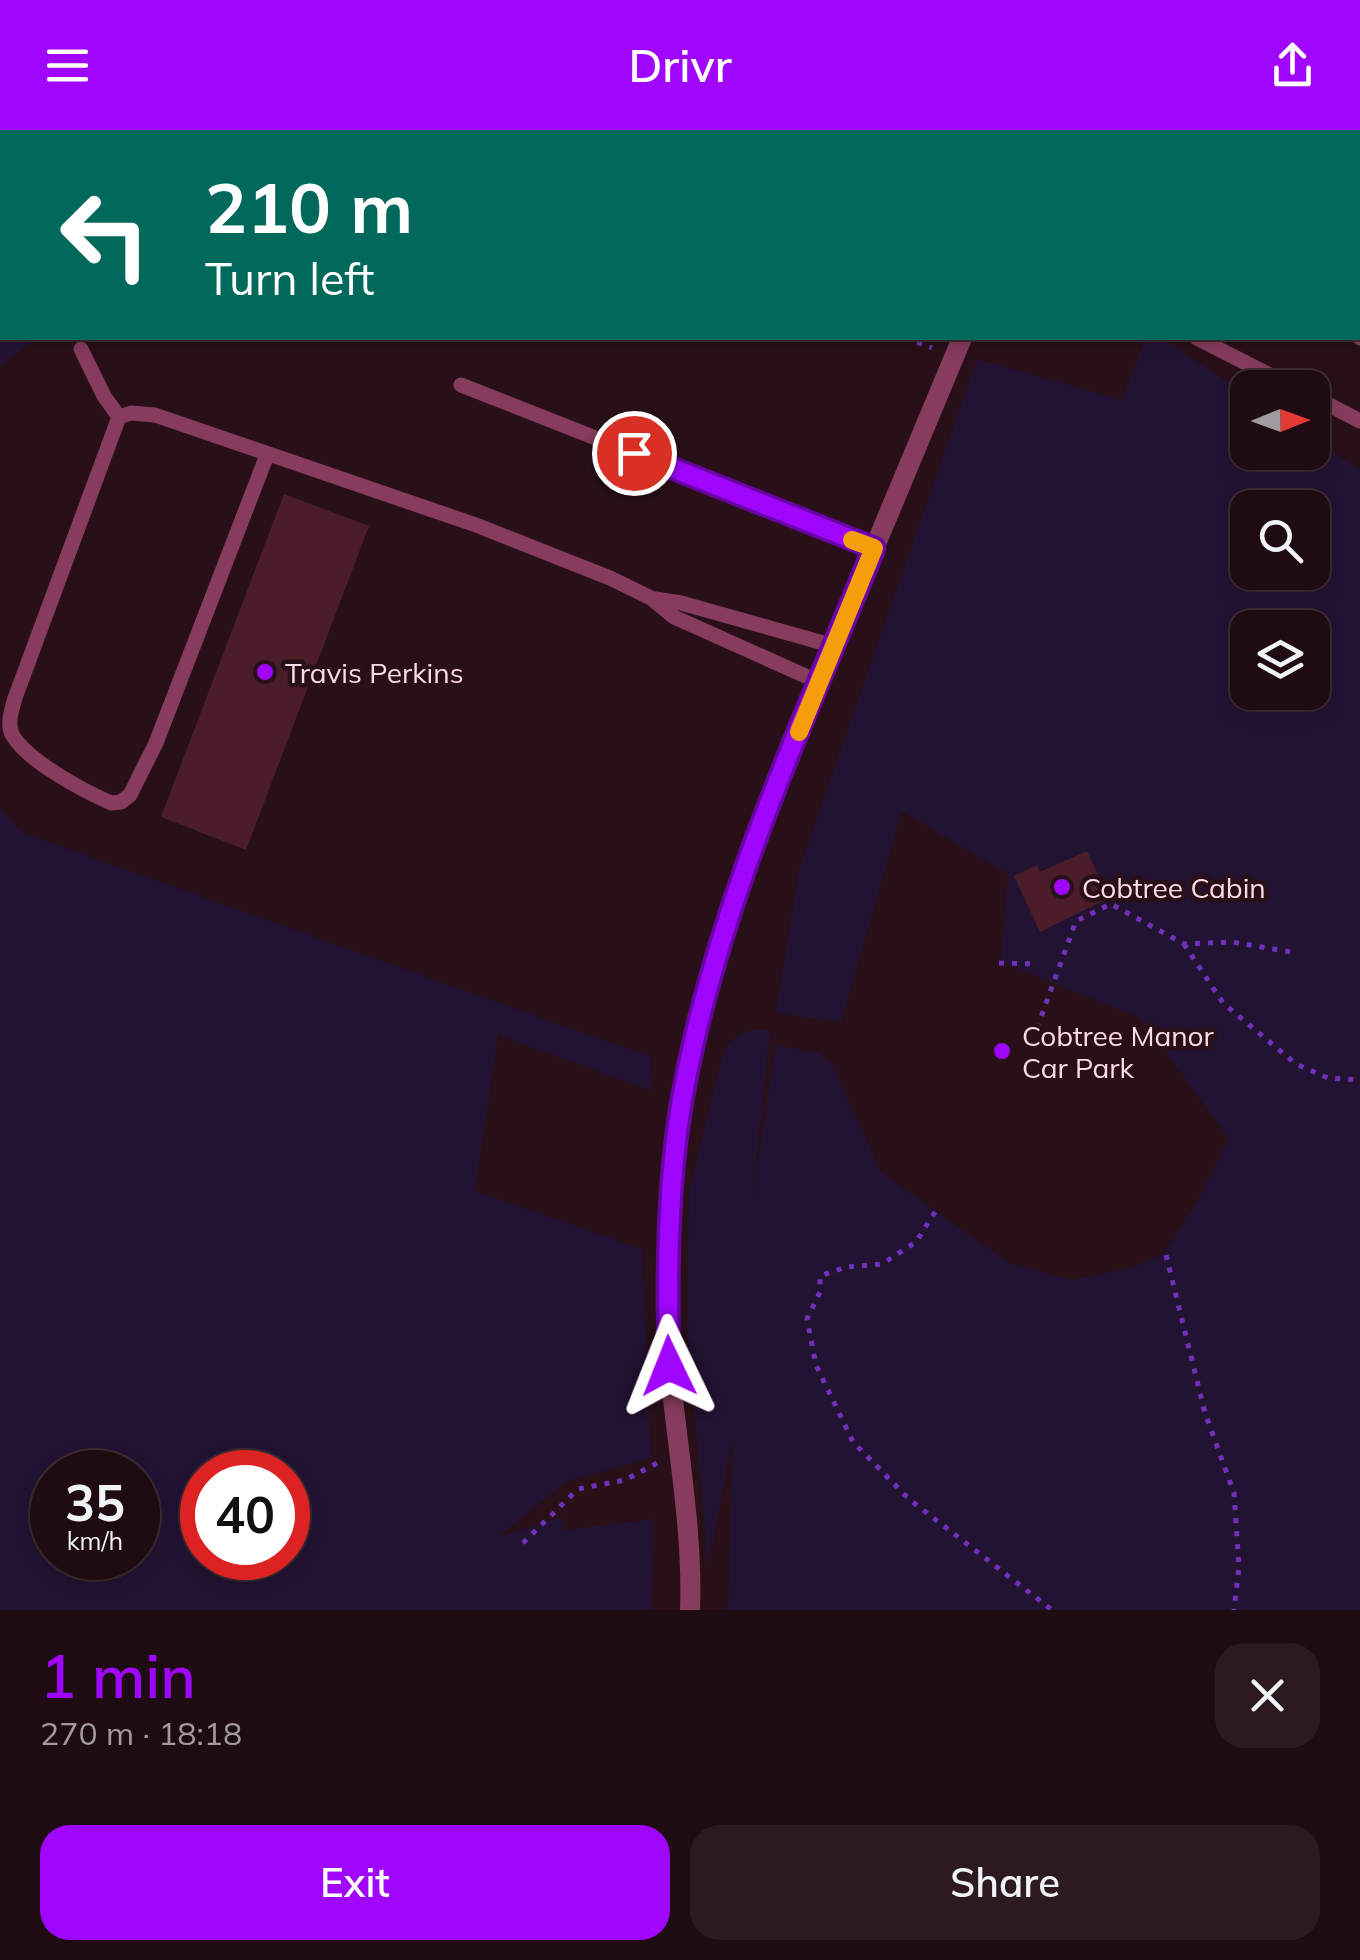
<!DOCTYPE html>
<html lang="en">
<head>
<meta charset="utf-8">
<style>
	:root { --surface:#1f0c12; --page:#2c1a20; --text:#f1f3f6; --muted:#a19b9f; --line:#3c2c32; --accent:#a006fd }
	body { margin:0; font-family:Mulish,sans-serif; background:var(--page); color:var(--text); height:100vh; display:flex; flex-direction:column; font-size:38px; white-space:nowrap }
	* { box-sizing:border-box; margin:0 }
	p { font-size:32px; color:var(--muted) }
	.icon { flex:none; width:55px; height:55px; fill:none; stroke:currentColor; stroke-width:2; stroke-linecap:round; stroke-linejoin:round }
	.map { position:relative; height:1480px; overflow:hidden }
	.drawer { display:flex; flex-direction:column; background:var(--surface); flex:1 }
	.drawer>* { flex:none }
	.hud { position:absolute; left:0px; top:0px; width:1360px; height:210px; box-shadow:0 5px 15px #0003,0 0 0 2px var(--line); background:#00695c; color:#fff; overflow:hidden }
	.needle { width:65px; rotate:89deg }
	.fabs { position:absolute; left:1230px; top:240px; display:grid; gap:20px }
	.fabs a { display:grid; place-items:center; width:100px; height:100px; border-radius:20px; background:var(--surface); box-shadow:0 5px 15px #0003,0 0 0 2px var(--line); font-size:50px }
	.speed { position:absolute; left:30px; top:1320px; display:flex; gap:20px; font-size:50px; font-weight:700; text-align:center }
	.speed>* { display:grid; place-content:center; width:130px; height:130px; border-radius:50%; background:var(--surface); box-shadow:0 5px 15px #0003,0 0 0 2px var(--line); line-height:1 }
	.speed small { font-size:25px; font-weight:400 }
	.speed .limit { border:15px solid #d22; background:#fff; color:#111 }
	.pin { position:absolute; display:grid; place-items:center; width:85px; height:85px; color:#fff; margin:-42px; border:5px solid #fff; border-radius:50%; box-shadow:0 2px 10px #0007 }
	.me { position:absolute; width:110px; margin:-55px; rotate:358deg; stroke-linejoin:round; filter:drop-shadow(0 0 8px #0008) }
	.turn { display:flex; align-items:center; gap:35px; height:210px; padding:0 40px; font-size:45px }
	.turn .icon { width:130px; height:130px; stroke-width:2.5 }
	.turn b { display:block; font-size:70px; line-height:85px }
	.round { display:grid; place-items:center; flex:none; width:105px; height:105px; border-radius:30px; background:var(--page) }
	.headline { display:flex; align-items:center; justify-content:space-between; height:170px; padding:0 40px }
	h1 { font-size:60px; font-weight:600; line-height:75px; color:var(--accent) }
	.button { display:flex; gap:20px; margin-top:auto; padding:20px 40px }
	.button a { flex:1; height:115px; border-radius:30px; background:var(--accent); color:#fff; font-size:40px; font-weight:600; line-height:115px; text-align:center }
	.button a+a { background:var(--page); color:var(--text) }
	header { display:flex; justify-content:space-between; align-items:center; height:130px; padding:0 40px; background:var(--accent); color:#fff; font-size:45px; font-weight:600 }
	.map>svg:first-child { display:block }
	.green { fill:#231333; fill-rule:evenodd }
	.lines { fill:none; stroke-linecap:round; stroke-linejoin:round }
	.river { stroke:#470b3e; stroke-width:50 }
	.building { fill:#4a1d29 }
	.path { stroke:#7031ba; stroke-width:5; stroke-dasharray:5 8; stroke-linecap:butt }
	.service { stroke:#873c5d; stroke-width:15 }
	.tertiary { stroke:#873c5d; stroke-width:20 }
	.route-casing { stroke:#6804a4; stroke-width:25 }
	.route { stroke:#a006fd; stroke-width:18 }
	.slow { stroke:#f59e0b; stroke-width:18 }
	.poi-dot { fill:#a006fd; stroke:#291018; stroke-width:4 }
	.labels { text-anchor:middle; dominant-baseline:central; stroke-width:9; stroke-linejoin:round; paint-order:stroke }
	.poi-label { font-size:28px; fill:#ffd9e6; stroke:#291018; text-anchor:start }
</style>
</head>
<body>
<header><svg class="icon" aria-label="menu" viewBox="0 0 24 24"><path d="M4 6h16M4 12h16M4 18h16"/></svg>Drivr<svg class="icon" aria-label="share" viewBox="0 0 24 24"><path d="M12 15V3M7 8l5-5 5 5M5 13v7h14v-7"/></svg></header>
<div class="map">
<svg width="1360" height="1480" viewBox="0 0 1360 1480">
	<rect width="100%" height="100%" fill="#291018"/>
	<path class="green" d="M2,175V208H38L0,236Z
		M1145,208H1162L1247,265L1248,322H1312L1313,308L1360,340V1480H728L733,1306L708,1437L687,1195L689,1062L723,924C732,904 749,896 770,901L751,1077L776,915L818,923L832,934L881,1042L1009,1133L1073,1150L1134,1137L1164,1123L1199,1068L1229,1008L1140,888L1001,832L1008,744L902,681L841,892L776,883L799,740L977,229L1122,270ZM1248,378H1312V442H1248ZM1248,498H1312V562H1248Z
		M0,678L21,702L651,927L652,961L498,905L475,1061L642,1119L651,1329L569,1350L498,1407L562,1387L565,1400L653,1389L652,1480H0ZM138,1342V1428H52V1342ZM288,1342V1428H202V1342Z"/>
	<g class="lines">
		<path class="river" d="M54,2L57,0
			M0,38L2,37"/>
	</g>
	<path class="building" d="M284,364L369,396L246,720L161,687Z
		M1087,721L1109,768L1040,802L1014,746L1037,735L1040,742Z"/>
	<g class="lines">
		<path class="path" d="M274,0V2
			M380,0L387,2
			M0,154L2,152
			M905,208L932,218
			M1184,814L1223,873L1296,934L1328,948L1360,950
			M999,833L1035,834
			M1037,898L1076,791L1111,774L1184,814L1232,812L1291,822
			M935,1082L916,1112L882,1134L846,1137L820,1146V1162L807,1189L816,1235L853,1312L909,1369L1052,1480
			M1166,1125L1205,1283L1234,1363L1239,1437L1234,1480
			M523,1413L578,1359L625,1350L659,1332"/>
		<path class="service" d="M1078,0L1082,2
			M949,2V0
			M1358,206L1360,208
			M1197,208L1295,258
			M81,219L104,266L119,287
			M461,255L875,418
			M1312,266L1360,291
			M119,287L15,568C12,579 6,595 13,606C29,632 84,661 111,673L121,672L130,665L156,613L267,325
			M119,287L131,283L155,285L476,395L610,448L651,468L674,487L819,552
			M655,469L681,473L834,516"/>
		<path class="tertiary" d="M1014,2L1015,0
			M690,1480C693,1399 677,1319 670,1239C664,1174 669,1106 673,1042C687,870 756,708 820,550C867,436 914,321 962,208"/>
	</g>
	<g class="lines">
		<g class="route-casing">
			<path id="route" d="M634,323L874,418C801,598 716,777 682,970C667,1057 667,1148 669,1236"/>
		</g>
		<use href="#route" class="route"/>
		<path class="slow" d="M799,602L874,418L852,410"/>
	</g>
	<g class="poi-dot">
		<circle cx="265" cy="542" r="10"/>
		<circle cx="1062" cy="757" r="10"/>
		<circle cx="1002" cy="921" r="10"/>
	</g>
	<g class="labels">
		<g class="poi-label">
			<text x="285" y="542">Travis Perkins</text>
			<text x="1082" y="757">Cobtree Cabin</text>
			<text x="1022" y="905">Cobtree Manor<tspan x="1022" dy="32">Car Park</tspan></text>
		</g>
	</g>
</svg>
<div class="fabs">
<a><svg class="needle" viewBox="-14 -14 28 28"><path d="M0-13l5 13h-10z" fill="#e53935"/><path d="M0 13l5-13h-10z" fill="#a19b9f"/></svg></a>
<a><svg class="icon" aria-label="search" viewBox="0 0 24 24"><circle cx="10" cy="10" r="6"/><path d="M15 15l6 6"/></svg></a>
<a><svg class="icon" aria-label="layers" viewBox="0 0 24 24"><path d="M12 4l9 5-9 5-9-5zM3 14l9 5 9-5"/></svg></a>
</div>
<div class="speed"><div>35<small>km/h</small></div><div class="limit">40</div></div>
<div class="pin" style="left:634px;top:323px;background:#d93025"><svg class="icon" aria-label="arrive" viewBox="0 0 24 24"><path d="M6 21V4h12l-3 4 3 4H6"/></svg></div>
<svg class="me" style="left:669px;top:1236px" viewBox="-20 -20 40 40"><path d="M0-17L14 15 0 8-14 15z" fill="#a006fd" stroke="#fff" stroke-width="4"/></svg>
<div class="hud">
<div class="turn"><svg class="icon" aria-label="left" viewBox="0 0 24 24"><path d="M17 20v-9H6M10 6l-5 5 5 5"/></svg><div><b>210 m</b>Turn left</div></div>
</div>
</div>
<section class="drawer">
<div class="headline"><div><h1>1 min</h1><p>270 m · 18:18</p></div><a class="round"><svg class="icon" aria-label="close" viewBox="0 0 24 24"><path d="M6 6l12 12M18 6L6 18"/></svg></a></div>
<div class="button"><a>Exit</a><a>Share</a></div>
</section>
</body>
</html>
